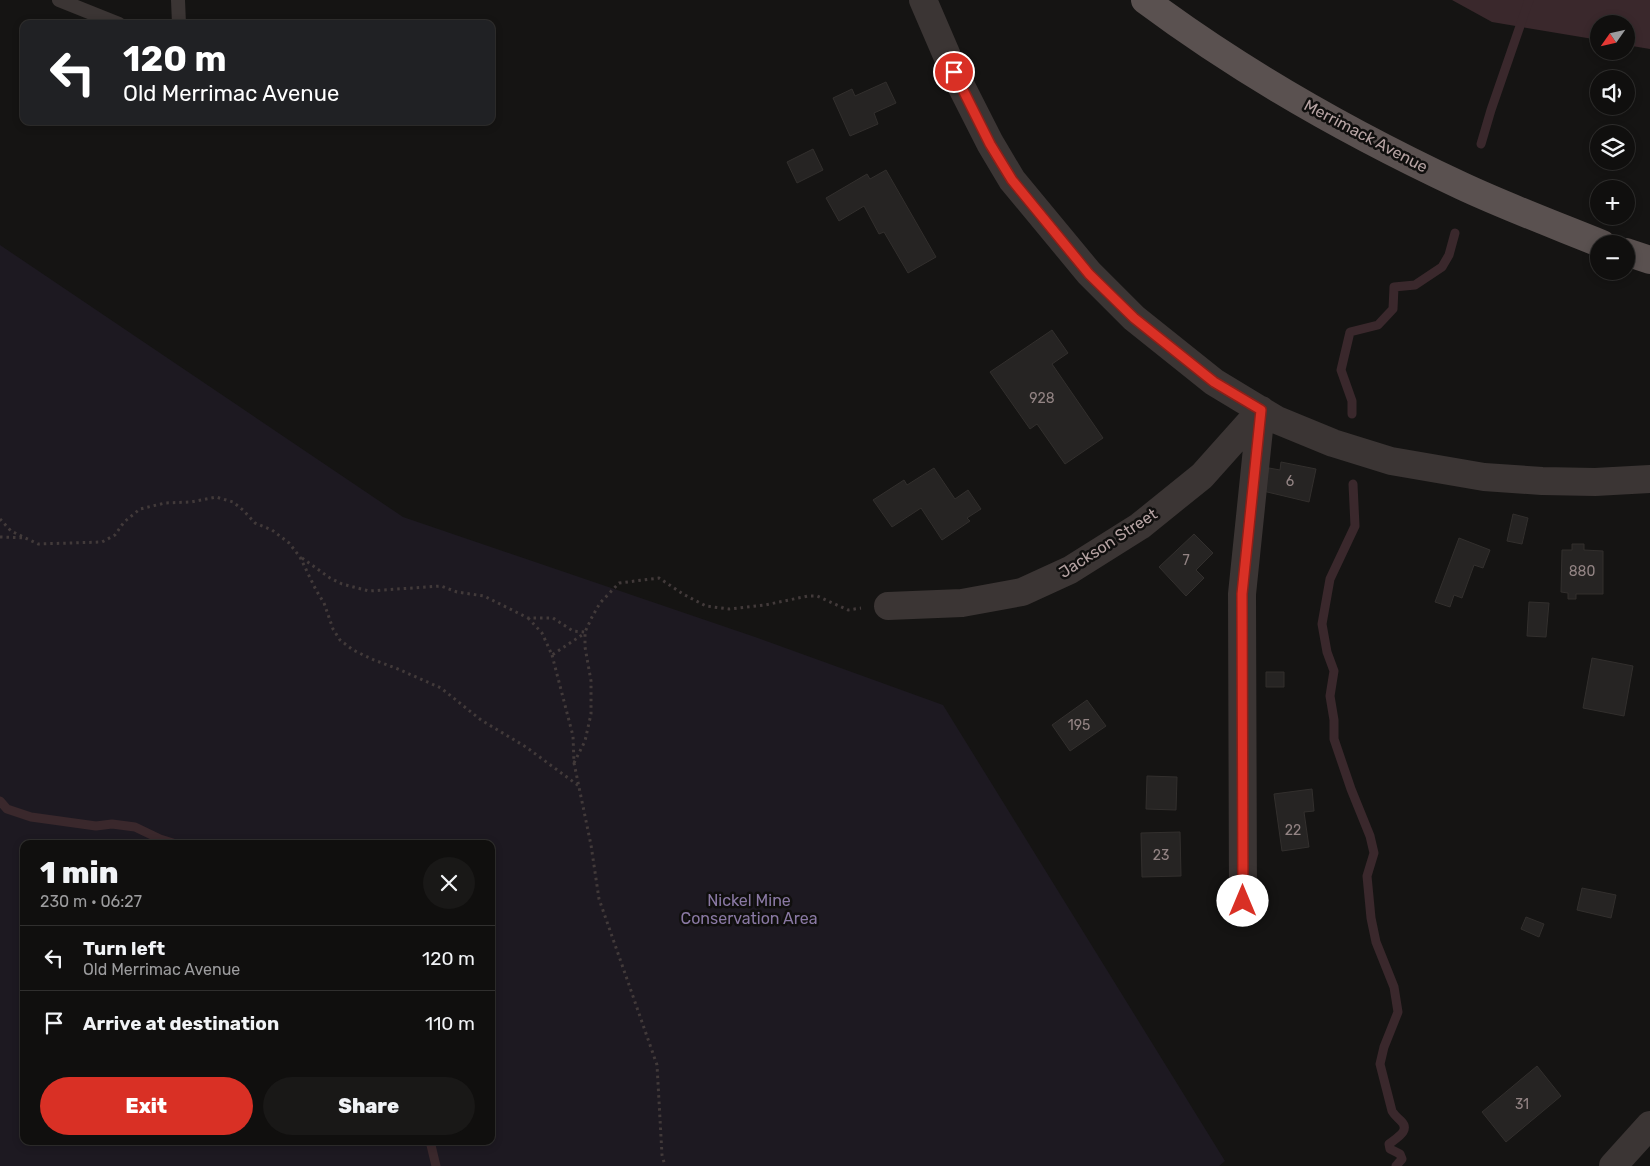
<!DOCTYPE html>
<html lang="en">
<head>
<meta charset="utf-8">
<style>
	:root { --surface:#100f0e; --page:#191817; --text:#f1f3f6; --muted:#9c9c9e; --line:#302f2e; --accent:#d93025 }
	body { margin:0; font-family:Rubik,sans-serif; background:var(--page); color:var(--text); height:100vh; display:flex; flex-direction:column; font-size:19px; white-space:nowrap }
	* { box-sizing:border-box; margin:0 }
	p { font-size:16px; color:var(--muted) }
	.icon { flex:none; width:28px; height:28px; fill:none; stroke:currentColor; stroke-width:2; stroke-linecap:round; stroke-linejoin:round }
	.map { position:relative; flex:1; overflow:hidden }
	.drawer { position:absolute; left:20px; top:840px; width:475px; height:305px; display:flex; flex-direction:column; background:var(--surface); border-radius:10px; box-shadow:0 2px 8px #0003,0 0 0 1px var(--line) }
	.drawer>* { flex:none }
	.guide { position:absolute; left:20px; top:20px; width:475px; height:105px; border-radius:10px; box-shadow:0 2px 8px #0003,0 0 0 1px var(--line); background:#202124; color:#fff; overflow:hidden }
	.needle { width:32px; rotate:236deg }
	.tools { position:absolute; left:1590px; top:15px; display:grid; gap:10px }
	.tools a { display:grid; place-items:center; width:45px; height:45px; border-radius:50%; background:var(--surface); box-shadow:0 2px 8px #0003,0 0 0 1px var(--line); font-size:25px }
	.pin { position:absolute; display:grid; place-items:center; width:42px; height:42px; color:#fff; margin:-21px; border:2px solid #fff; border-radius:50%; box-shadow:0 1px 5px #0007 }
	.me { position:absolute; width:55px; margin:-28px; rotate:0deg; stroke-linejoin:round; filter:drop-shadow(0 0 4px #0008) }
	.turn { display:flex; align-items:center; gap:18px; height:105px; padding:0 20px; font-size:22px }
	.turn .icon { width:65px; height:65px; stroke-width:2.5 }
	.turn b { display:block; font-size:35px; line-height:42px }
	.round { display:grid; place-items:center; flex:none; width:52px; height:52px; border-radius:26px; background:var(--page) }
	.headline { display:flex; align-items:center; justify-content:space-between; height:85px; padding:0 20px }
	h1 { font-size:30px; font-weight:800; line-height:38px }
	.button { display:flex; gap:10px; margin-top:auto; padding:10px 20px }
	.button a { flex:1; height:58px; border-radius:30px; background:var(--accent); color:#fff; font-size:20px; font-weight:800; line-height:58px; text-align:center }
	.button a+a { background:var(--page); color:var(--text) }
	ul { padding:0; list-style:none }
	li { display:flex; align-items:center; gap:15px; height:65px; padding:0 20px; border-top:1px solid var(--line) }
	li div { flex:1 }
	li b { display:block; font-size:19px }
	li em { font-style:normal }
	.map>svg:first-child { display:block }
	.green { fill:#1d1921; fill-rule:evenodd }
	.water { fill:#3a282c }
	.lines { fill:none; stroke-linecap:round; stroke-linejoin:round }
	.stream { stroke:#3a282c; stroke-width:9 }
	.building { fill:#262423; stroke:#322f2d }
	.path { stroke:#423a3a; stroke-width:3; stroke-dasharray:2.5 4; stroke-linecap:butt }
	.lane { stroke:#3b3534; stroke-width:14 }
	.street { stroke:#3b3534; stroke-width:28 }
	.primary { stroke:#5a5150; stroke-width:28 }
	.route-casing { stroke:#8d1f18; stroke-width:12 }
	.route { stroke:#d93025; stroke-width:9 }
	.labels { text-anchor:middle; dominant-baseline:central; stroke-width:5; stroke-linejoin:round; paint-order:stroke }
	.number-label { font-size:14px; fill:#938484 }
	.street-label { font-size:16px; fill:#b7a4a4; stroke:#100f0e }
	.park-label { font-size:16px; fill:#8a79a4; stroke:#100f0e }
</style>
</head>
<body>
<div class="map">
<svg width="1650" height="1166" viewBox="0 0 1650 1166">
	<rect width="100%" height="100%" fill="#151413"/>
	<path class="green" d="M0,245L403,517L758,638L943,705L1225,1161L1219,1166H0ZM24,844H491V1141H24Z"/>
	<path class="water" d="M1452,0H1650V49L1626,45V24H1599V40L1492,22Z"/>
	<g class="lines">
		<path class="stream" d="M1481,144L1491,110L1529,0
			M1352,414V401L1341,370L1350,332L1378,325L1393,309L1394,287L1415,285L1442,267L1449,255L1455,233
			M1353,484L1355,526L1330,579L1322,624L1327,652L1334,671L1330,696L1334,720V739L1351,789L1370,836L1374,853L1367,876L1371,918L1376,942L1394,987L1398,1012L1384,1047L1380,1064L1392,1111C1395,1116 1397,1117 1401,1121C1411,1131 1396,1138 1389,1144L1390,1149L1400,1154L1402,1159L1396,1166
			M0,801L7,809L31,817L96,826L112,824L135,827L160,839L176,844
			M430,1141L436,1166"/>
	</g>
	<path class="building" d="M886,82L896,103L874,113L878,124L850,136L833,98L852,89L855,96Z
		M813,149L823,170L797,183L787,162Z
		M886,170L936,257L908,273L884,232L879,234L864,206L839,221L826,198L867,174L870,179Z
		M1052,330L1068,353L1052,364L1103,438L1065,464L1037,424L1030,429L990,372Z
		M1281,462L1316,469L1309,502L1263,491L1269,468L1280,470Z
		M934,468L955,499L968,490L981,509L967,518L970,521L942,540L921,508L892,527L873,500L904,480L907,485Z
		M1513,514L1528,518L1522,544L1507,541Z
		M1194,534L1213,553L1196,570L1204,578L1186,596L1159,567Z
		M1459,538L1490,550L1483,568L1474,565L1462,598L1454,595L1450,607L1435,602Z
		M1572,544H1584V550L1603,551V594H1576V599H1568V593L1561,592L1562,550H1572Z
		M1529,602L1549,603L1546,637L1527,636Z
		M1592,658L1633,666L1624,716L1583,708Z
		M1266,672H1284V687H1266Z
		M1087,700L1106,726L1070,751L1052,725Z
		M1147,776L1177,777L1176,810L1146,809Z
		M1312,789L1314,811L1304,812L1309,847L1282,851L1274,794Z
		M1180,832L1181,876L1142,877L1141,833Z
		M1582,888L1616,895L1611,918L1577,910Z
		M1526,917L1544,924L1539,937L1521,929Z
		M1537,1066L1561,1096L1506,1142L1482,1112Z"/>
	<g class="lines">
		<path class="path" d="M0,519L11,531L38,544L102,542L115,535L124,522L140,509L165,503L191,502L216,497L233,502L243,510L255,523L272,530L289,543L300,557L316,590L324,603L333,629L340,640L353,650L374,660L398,669L441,688L481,720L526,747L579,786
			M0,537L26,538
			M302,558L330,578L342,584L369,591L441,586L457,592L484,596L528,618H553L573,631L585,632
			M528,618L542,633L552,655L585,633
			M552,655L573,736L574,763L591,845L599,899L657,1065L662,1155L665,1166
			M574,763L585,741L591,714V681L585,647V632L592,617L600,603L619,583L659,578L683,594L706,606L729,609L765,605L808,596H817L848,610L861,608"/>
		<path class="lane" d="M59,0L119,24
			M178,0L179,24"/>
		<path class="street" d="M923,0L954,72L990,143L1012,180L1089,273L1134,318L1214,382L1277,420L1333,443L1391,461L1484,477L1542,481L1595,482L1650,479
			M888,606L962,603L1022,592L1070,570L1140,526L1202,476L1261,410
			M1243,901L1242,594L1261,410
			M1613,1166L1650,1125"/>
		<path class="primary" d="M1145,0C1243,73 1351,134 1462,186C1507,207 1555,225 1602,244
			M1626,252L1650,260"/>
	</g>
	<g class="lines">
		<g class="route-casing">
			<path id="route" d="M954,72L990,144L1012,180L1089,274L1134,318L1214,382L1261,410L1242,594L1243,901"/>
		</g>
		<use href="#route" class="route"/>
	</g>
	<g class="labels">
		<g class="number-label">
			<text x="1042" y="398">928</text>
			<text x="1290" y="481">6</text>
			<text x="1186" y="560">7</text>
			<text x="1582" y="571">880</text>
			<text x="1079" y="725">195</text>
			<text x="1293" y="830">22</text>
			<text x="1161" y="855">23</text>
			<text x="1522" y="1104">31</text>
		</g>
		<g class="street-label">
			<text transform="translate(1366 136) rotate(28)">Merrimack Avenue</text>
			<text transform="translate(1108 543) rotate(-33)">Jackson Street</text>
		</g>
		<g class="park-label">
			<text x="749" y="900">Nickel Mine<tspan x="749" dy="18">Conservation Area</tspan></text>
		</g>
	</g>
</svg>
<div class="tools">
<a><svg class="needle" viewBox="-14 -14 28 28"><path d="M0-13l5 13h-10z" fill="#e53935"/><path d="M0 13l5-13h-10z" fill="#9c9c9e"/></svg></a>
<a><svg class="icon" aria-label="sound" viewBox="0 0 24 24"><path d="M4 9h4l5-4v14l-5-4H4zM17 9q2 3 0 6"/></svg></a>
<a><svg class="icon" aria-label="layers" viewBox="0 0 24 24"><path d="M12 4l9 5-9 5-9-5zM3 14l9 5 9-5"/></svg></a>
<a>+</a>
<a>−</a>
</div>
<div class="pin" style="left:954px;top:72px;background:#d93025"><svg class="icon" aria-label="arrive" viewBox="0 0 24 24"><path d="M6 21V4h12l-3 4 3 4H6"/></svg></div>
<svg class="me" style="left:1243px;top:901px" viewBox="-20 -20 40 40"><circle r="19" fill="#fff"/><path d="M0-13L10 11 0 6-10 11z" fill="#d93025"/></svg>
<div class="guide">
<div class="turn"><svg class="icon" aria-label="left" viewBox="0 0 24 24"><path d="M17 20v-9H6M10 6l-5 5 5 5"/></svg><div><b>120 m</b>Old Merrimac Avenue</div></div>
</div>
<section class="drawer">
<div class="headline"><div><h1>1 min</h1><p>230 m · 06:27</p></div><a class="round"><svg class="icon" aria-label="close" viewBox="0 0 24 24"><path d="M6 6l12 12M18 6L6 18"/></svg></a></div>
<ul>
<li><svg class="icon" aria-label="left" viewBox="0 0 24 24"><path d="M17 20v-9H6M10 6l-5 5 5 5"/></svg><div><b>Turn left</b><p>Old Merrimac Avenue</p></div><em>120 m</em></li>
<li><svg class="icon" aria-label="arrive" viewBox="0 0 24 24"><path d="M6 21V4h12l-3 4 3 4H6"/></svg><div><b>Arrive at destination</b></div><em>110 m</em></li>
</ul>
<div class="button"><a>Exit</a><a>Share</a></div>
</section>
</div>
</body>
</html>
